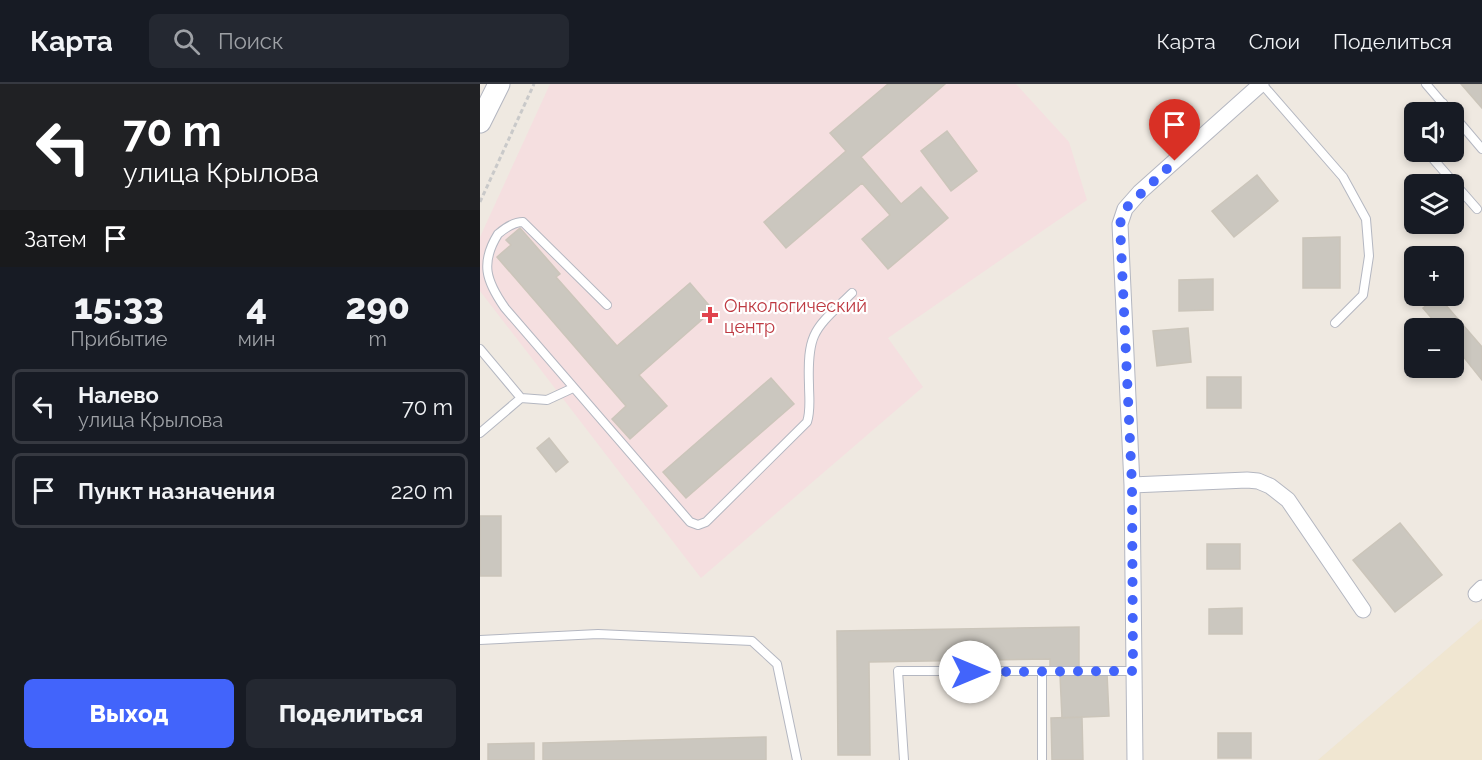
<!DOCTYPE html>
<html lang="ru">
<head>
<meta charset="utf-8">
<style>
	:root { --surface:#171b24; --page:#242831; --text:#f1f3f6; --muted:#9ea1a6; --line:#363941; --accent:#4264fb }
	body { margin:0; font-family:Raleway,sans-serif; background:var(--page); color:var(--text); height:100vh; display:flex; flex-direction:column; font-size:22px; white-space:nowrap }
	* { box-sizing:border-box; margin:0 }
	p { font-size:20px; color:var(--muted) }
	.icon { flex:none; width:33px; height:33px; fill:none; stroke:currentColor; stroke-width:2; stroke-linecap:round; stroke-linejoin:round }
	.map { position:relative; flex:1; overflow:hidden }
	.panel { display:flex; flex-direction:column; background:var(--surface); width:480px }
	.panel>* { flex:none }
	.banner { background:#202124; color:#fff; overflow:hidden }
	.fabs { position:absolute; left:924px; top:18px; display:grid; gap:12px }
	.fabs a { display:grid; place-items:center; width:60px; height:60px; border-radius:9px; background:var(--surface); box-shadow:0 3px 9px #0003; font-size:30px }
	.pin { position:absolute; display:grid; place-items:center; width:51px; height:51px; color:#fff; margin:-62px -26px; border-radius:50% 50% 50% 0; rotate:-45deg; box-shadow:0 0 6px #0007 }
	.pin .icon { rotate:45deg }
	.me { position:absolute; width:66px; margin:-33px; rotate:90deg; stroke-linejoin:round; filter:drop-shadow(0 0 4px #0008) }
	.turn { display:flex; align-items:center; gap:21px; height:126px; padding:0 24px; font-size:27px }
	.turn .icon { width:78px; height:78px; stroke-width:2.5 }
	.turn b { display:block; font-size:42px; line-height:51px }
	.then { display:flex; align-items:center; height:57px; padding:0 24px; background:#0003; gap:12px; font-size:22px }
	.eta { display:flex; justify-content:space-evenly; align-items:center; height:102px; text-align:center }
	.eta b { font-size:36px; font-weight:800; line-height:42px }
	.primary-button { display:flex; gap:12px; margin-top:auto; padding:12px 24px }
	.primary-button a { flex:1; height:69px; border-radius:9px; background:var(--accent); color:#fff; font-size:24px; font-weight:800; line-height:69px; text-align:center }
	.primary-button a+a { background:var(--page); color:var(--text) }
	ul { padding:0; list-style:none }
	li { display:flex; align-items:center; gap:18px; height:75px; margin:0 12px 9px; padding:0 12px; border:3px solid var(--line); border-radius:9px }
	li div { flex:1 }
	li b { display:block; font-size:22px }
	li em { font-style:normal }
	header { display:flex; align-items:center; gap:36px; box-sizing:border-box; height:84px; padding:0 30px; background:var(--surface); border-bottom:2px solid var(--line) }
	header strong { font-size:28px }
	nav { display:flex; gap:33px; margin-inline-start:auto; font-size:21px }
	.search { width:420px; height:54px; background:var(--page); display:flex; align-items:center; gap:15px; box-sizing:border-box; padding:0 21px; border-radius:9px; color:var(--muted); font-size:22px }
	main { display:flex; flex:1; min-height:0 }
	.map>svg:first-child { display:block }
	.education { fill:#f0e6d1 }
	.medical { fill:#f5dfe0 }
	.building { fill:#cbc7bf; stroke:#cbc5ba; stroke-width:1.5 }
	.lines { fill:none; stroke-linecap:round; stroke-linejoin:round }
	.lane-casing { stroke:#b4b7c1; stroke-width:10 }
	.street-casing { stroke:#b4b7c1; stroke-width:17 }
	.secondary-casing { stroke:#b4b7c1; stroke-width:23 }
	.path { stroke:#c9c9c9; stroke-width:3; stroke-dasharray:4.5 3; stroke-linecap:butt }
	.lane { stroke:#fff; stroke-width:8 }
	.street { stroke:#fff; stroke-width:15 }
	.secondary { stroke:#fff; stroke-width:21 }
	.route { stroke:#4264fb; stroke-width:10; stroke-dasharray:0 18 }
	.health-dot { fill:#e0444e; stroke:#fff; stroke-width:2 }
	.labels { text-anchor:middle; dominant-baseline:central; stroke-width:4.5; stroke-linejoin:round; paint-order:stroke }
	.health-label { font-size:18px; fill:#be3a42; stroke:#fff; text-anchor:start }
</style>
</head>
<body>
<header>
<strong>Карта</strong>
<div class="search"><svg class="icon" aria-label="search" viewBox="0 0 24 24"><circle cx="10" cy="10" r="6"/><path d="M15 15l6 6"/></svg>Поиск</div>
<nav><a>Карта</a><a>Слои</a><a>Поделиться</a></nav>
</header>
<main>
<section class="panel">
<div class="banner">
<div class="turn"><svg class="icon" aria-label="left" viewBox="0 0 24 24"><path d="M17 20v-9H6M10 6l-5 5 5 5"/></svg><div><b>70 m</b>улица Крылова</div></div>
<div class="then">Затем<svg class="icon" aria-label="arrive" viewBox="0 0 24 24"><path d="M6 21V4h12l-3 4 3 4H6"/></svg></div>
</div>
<div class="eta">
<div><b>15:33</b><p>Прибытие</p></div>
<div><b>4</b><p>мин</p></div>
<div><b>290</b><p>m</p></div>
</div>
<ul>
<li><svg class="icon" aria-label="left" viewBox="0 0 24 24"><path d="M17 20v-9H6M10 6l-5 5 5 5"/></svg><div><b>Налево</b><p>улица Крылова</p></div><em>70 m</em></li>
<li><svg class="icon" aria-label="arrive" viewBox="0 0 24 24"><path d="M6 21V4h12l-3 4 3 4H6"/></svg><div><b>Пункт назначения</b></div><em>220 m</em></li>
</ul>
<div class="primary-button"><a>Выход</a><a>Поделиться</a></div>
</section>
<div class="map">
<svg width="1002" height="676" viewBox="0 0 1002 676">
	<rect width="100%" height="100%" fill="#efe9e1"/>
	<path class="education" d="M1002,535V676H838Z"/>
	<path class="medical" d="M70,0H536L589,58L607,116L408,254L443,303L221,494L0,207V153Z"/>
	<path class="building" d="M408,0H465L381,73L421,120L441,103L468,134L408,185L382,155L410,131L382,99L306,164L284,138L366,67L350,49Z
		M981,0H1002V24Z
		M467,47L497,87L471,107L441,67Z
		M777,91L798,117L754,153L732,127Z
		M40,144L80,190L76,193L137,262L210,199L233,226L159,291L187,322L150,355L132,335L146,322L17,173L31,161L26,156Z
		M860,153V204H823V154Z
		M733,195V226L699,227V196Z
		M958,212L1002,263V296L974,261V244H960L943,224Z
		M708,244L711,278L677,282L673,247Z
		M727,293H761V324H727Z
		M291,294L314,320L206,414L183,388Z
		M69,354L88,378L76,388L57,364Z
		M0,432H21V492H0Z
		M920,439L962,491L915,528L873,476Z
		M727,460H760V485H727Z
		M762,524V550H729V525Z
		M599,543V586H570V575L389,578L390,671H358L357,547Z
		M627,589L629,632L582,634L580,591Z
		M602,633L603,676H572L571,634Z
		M738,649H771V674H738Z
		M286,653V676H63V659Z
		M54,659V676H8V660Z"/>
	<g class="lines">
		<g class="lane-casing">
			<path id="lane" d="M782,0L863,93L886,135L889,172L883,211L855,239
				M946,0L970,28
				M951,28L963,19
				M974,32L1002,65
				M934,42V51
				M947,68L997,125
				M127,221L43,138C33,138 25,144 18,150C0,179 6,197 25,224L210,438L218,441L226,438L327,338C331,326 329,313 329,301C327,247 335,245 372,209
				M0,265L41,314L0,349
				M41,314L67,316L93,304
				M0,556L118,550L272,557L297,580L317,676
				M562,588V676
				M424,676L418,587H653"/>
		</g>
		<g class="street-casing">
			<path id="street" d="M652,401L767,396L778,397L790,402L808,416L883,526
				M996,510L1002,504
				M655,676L652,401L640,140L645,125L660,108L781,0"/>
		</g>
		<g class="secondary-casing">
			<path id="secondary" d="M0,38L19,0"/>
		</g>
		<path class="path" d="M0,118L54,0"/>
		<use href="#lane" class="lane"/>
		<use href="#street" class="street"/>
		<use href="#secondary" class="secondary"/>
	</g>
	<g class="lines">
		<path class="route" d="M490,588L653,587L652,401L640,140L645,125L695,77"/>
	</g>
	<path class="health-dot" d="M227 222h6v6h6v6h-6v6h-6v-6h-6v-6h6z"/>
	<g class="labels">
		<g class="health-label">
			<text x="244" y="221">Онкологический<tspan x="244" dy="21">центр</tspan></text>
		</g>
	</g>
</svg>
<div class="fabs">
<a><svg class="icon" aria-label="sound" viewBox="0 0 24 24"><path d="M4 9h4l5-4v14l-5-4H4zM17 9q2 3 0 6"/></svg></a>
<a><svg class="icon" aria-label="layers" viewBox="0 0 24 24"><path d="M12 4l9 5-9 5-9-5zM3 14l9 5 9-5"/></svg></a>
<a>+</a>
<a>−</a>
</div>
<div class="pin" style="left:695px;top:77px;background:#d93025"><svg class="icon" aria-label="arrive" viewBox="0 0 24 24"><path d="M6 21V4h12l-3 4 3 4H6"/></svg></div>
<svg class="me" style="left:490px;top:588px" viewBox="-20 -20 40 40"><circle r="19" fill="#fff"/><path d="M0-13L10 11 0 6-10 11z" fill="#4264fb"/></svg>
</div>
</main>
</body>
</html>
